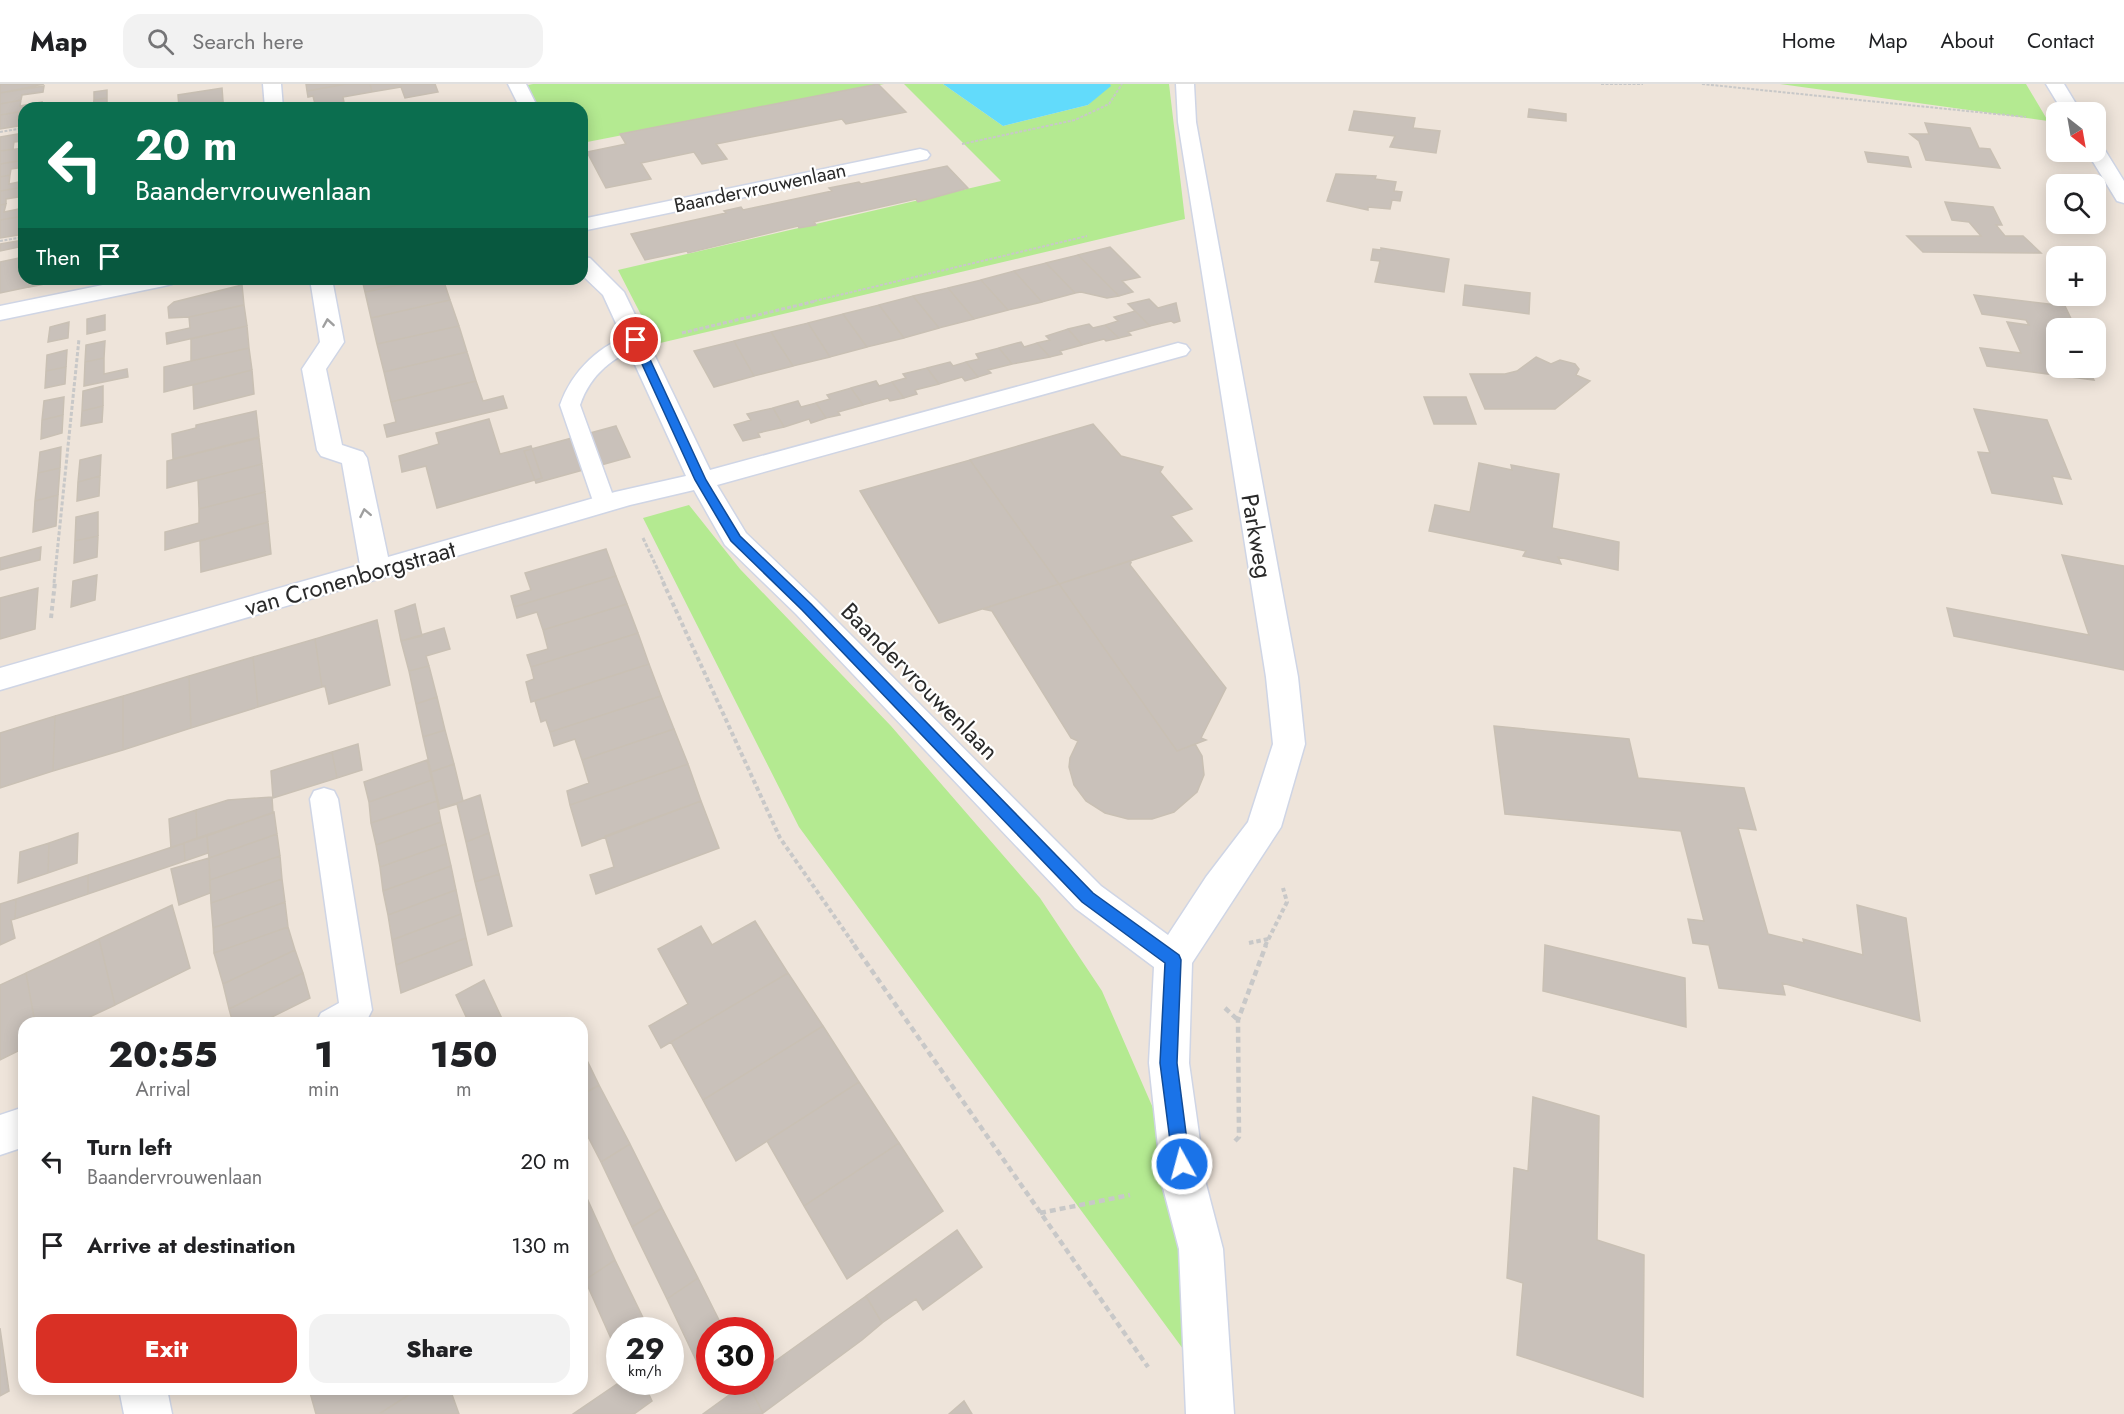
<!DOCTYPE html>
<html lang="en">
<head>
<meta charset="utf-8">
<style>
	:root { --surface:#fff; --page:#f2f2f2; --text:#202124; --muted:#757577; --line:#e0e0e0; --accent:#d93025 }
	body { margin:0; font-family:Jost,sans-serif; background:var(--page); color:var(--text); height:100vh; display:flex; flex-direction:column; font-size:22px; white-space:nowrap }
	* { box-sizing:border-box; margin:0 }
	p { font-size:20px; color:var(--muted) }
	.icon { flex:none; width:33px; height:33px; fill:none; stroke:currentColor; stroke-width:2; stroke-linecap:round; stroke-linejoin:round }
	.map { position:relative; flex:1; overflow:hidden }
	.panel { position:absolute; left:18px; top:933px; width:570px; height:378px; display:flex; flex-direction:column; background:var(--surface); border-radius:18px; box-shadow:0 3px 15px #0003 }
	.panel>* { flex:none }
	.top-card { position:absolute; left:18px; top:18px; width:570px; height:183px; border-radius:18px; box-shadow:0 3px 15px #0003; background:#0b6e4f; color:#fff; overflow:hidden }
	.needle { width:39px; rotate:149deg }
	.tools { position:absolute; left:2046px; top:18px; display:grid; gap:12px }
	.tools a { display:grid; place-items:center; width:60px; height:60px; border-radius:12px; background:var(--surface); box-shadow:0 3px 15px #0003; font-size:30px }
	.speed { position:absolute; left:606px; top:1233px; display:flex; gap:12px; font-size:30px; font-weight:700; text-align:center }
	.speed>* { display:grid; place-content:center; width:78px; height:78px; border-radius:50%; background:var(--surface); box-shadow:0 3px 15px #0003; line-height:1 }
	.speed small { font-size:15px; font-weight:400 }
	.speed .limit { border:9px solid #d22; background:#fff; color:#111 }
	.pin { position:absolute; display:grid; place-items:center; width:51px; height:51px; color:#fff; margin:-26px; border:3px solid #fff; border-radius:50%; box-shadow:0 2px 6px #0007 }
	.me { position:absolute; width:66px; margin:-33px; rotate:353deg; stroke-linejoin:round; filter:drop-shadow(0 0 4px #0008) }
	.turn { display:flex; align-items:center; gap:21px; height:126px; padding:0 18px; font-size:27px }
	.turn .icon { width:78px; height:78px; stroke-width:2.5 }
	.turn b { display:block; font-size:42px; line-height:51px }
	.then { display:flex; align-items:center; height:57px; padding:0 18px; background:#0003; gap:12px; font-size:22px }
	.eta { display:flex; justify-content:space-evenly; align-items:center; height:102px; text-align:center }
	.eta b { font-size:36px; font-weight:800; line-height:42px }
	.primary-button { display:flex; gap:12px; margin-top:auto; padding:12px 18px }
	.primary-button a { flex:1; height:69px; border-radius:18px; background:var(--accent); color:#fff; font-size:24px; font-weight:800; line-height:69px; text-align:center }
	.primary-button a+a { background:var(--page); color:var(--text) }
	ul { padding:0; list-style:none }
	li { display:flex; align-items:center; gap:18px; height:84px; padding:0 18px }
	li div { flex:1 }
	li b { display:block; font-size:22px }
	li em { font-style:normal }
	header { display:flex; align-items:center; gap:36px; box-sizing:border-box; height:84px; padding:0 30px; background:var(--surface); border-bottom:2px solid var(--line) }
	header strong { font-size:28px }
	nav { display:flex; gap:33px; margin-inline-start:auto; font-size:21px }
	.search { width:420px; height:54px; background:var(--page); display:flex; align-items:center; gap:15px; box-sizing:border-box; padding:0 21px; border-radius:18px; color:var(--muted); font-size:22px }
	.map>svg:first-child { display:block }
	.green { fill:#b4ea91 }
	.water { fill:#62dbfb }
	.building { fill:#c9c1ba; stroke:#c9c0b4; stroke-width:1.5 }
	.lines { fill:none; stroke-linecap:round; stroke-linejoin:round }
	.service-casing { stroke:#cfd5e5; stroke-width:3 }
	.minor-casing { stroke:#cfd5e5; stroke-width:3 }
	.path-far3 { stroke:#c8c8c8; stroke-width:2; stroke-dasharray:3 1.5; stroke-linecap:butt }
	.path-far2 { stroke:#c8c8c8; stroke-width:3; stroke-dasharray:4 2; stroke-linecap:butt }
	.path-far1 { stroke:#c8c8c8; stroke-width:4; stroke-dasharray:4.5 3; stroke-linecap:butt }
	.path { stroke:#c8c8c8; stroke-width:4.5; stroke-dasharray:6 4; stroke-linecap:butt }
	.service { fill:#fff; fill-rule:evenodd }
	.minor { fill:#fff; fill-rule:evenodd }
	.oneway { stroke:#9f9f9f }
	.route { fill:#1a73e8; stroke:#114b97; stroke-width:1.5 }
	.labels { text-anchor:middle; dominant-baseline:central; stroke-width:4.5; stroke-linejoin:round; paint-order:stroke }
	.far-street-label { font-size:20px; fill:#2a2a2a; stroke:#fff }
	.street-label { font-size:24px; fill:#2a2a2a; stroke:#fff }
</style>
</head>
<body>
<header>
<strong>Map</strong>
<div class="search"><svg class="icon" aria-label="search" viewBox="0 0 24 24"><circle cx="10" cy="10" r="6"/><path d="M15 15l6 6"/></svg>Search here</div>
<nav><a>Home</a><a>Map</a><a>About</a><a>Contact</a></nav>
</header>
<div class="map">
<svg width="2124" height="1330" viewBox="0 0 2124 1330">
	<rect width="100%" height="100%" fill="#eee4da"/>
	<path class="green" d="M533,0H884L582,59V24H535L523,2Z
		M904,0H943L1003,42L1088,21L1110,0H1169L1185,135L656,260L618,186L1001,97Z
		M1780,0H2026L2048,37Z
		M689,421L740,485L891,642L1040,814L1102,907L1173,1070L1186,1269L799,743L643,434Z"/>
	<path class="water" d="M943,0H1110L1111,2L1088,21L1003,42Z"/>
	<path class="building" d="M0,0H44L0,9Z
		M306,0H346L307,7Z
		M346,0H370L372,8L343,13L345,24H316L313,12L308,13L307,7Z
		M370,0H435L438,8L405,14L401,3L372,8Z
		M878,0L906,28L846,40L842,35L716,60L727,75L702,80L694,68L641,79L651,95L606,104L587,68L626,60L620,50Z
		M44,2L43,8L22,11L21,16L0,20V9Z
		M222,4L223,17L179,24L178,11Z
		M107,6V14L94,16V8Z
		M107,14V21L93,24L94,16Z
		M21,16L20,22L42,18L41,24H24V27L0,31V20Z
		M223,17L224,24H180Z
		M1529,25L1566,30V37L1528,33Z
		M1354,27L1415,34L1413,44L1440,47L1436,69L1390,63L1395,52L1349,46Z
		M19,28L18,36L24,35V41L0,45V31Z
		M1925,39L1970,44L1979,64L1990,65L2000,84L1926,76L1919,57L1910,50H1929Z
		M24,49V57L14,58L13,65L0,67V53Z
		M24,64V76L0,80V67Z
		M1865,68L1908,73L1911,83L1868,78Z
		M24,76V83L11,85L10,91L0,93V80Z
		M947,82L968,104L918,118L916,115L814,138L816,141L799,144L798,142L688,169L687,167L645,176L631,150L726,129L724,127L741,123L743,126L832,107L829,104L859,98L861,100Z
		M1336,90L1376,92L1375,95L1396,98L1394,107L1402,108L1400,117L1392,116L1390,125L1368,123V126L1327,117Z
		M10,91L9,100L24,97V103L0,107V93Z
		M24,103V112L6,115V120L0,121V107Z
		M1945,118L1993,123L2002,141H1996L2005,152H2023L2041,169L1923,168L1907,152H1981L1969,138L1952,136Z
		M6,120L4,128L24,124V132L0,136V121Z
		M24,132V150L0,154V136Z
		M24,156V162L0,167V160Z
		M1110,163L1140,193L1122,197L1133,208L1119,212L1078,171Z
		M1381,164L1449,175L1444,208L1375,198L1380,177L1371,176L1373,165L1381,166Z
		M1078,171L1119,212L1107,214L1081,208L1075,209L1046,179Z
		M24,173V195H29V203L0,209V178Z
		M1046,179L1075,209L1042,218L1014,187Z
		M1014,187L1042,218L1008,226L981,196Z
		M29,195H70L29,203Z
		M362,195H427L365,208Z
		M427,195H443L450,216L371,234L365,208Z
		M981,196L1008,226L974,235L948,204Z
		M242,201L244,221L189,233L169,234L168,223L174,218Z
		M1465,201L1530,209L1529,230L1463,221Z
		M948,204L974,235L939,244L913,212Z
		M1974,211L2065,222L2073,239L2062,238L2065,244H2056V284H2088L2094,296L1987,282L1980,264L2021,269L2007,238L2029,241L2026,236L1982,230Z
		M913,212L939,244L904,254L879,221Z
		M1149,215L1158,224L1176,219L1180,237L1174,239L1171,237L1150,242L1128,220Z
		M450,216L459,242L377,260L371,234Z
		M244,221L247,242L167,260L166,249L190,244L189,233Z
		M879,221L904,254L867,263L843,230Z
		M1135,227L1150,242L1128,248L1131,251L1119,254L1105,241L1118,237L1114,233Z
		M843,230L867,263L830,273L808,239Z
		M105,231V246L87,250V235Z
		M69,238L68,254L48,258L50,243Z
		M808,239L830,273L793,282L771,248Z
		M1089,240L1093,244L1105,241L1119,254L1106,257L1104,255L1082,261L1068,245Z
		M247,242L249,264L191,277V255Z
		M459,242L467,268L384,288L377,260Z
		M1068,245L1082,261L1060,267L1062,270L1050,273L1037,259L1050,256L1046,252Z
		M771,248L793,282L754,292L734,257Z
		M105,257L104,274L85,278L86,261Z
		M734,257L754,292L714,303L694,267Z
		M1021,258L1024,263L1037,259L1050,273L1012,280L999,264Z
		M249,264L252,286L164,308V283Z
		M999,264L1012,280L988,286L991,289L978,293L966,278L979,275L976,270Z
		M67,266L66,283L46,287L47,271Z
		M467,268L476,297L391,318L384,288Z
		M1536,273L1551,280L1560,276L1575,280L1579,285L1576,291L1590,297L1555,325H1485L1470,290H1505L1517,287Z
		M104,274V290L127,285L128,293L84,302L85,278Z
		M950,278L953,282L966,278L978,293L965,297L962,293L939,300L927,284Z
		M66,283L65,300L45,304L46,287Z
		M927,284L939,300L915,306L917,310L904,314L892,298L906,294L903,290Z
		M252,286L254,310L194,325L193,301Z
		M476,297L483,317L503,312L507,324L387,353L384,341L396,338L391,318Z
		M876,297L879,302L892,298L904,314L890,317L888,314L863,321L851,304Z
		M103,302V322L82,327L83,307Z
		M851,304L863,321L838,328L840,331L826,334L816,319L830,315L827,311Z
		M64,313L63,331L42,336L44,317Z
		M1424,313H1466L1476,340H1434Z
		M798,317L801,323L816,319L826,334L811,339L809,335L784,343L773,324Z
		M103,322L102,338L81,342L82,327Z
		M773,324L784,343L758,349L760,353L743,357L734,341L751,336L747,330Z
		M1974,325L2047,336L2071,395L2052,392L2062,420L1992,409L1978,368L1990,369Z
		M256,327L259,353L173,375L172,350L196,344V341Z
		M63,331L62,349L41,355L42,336Z
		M489,335L500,370L531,362L542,394L437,424L426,382L402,388L399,372L439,360L436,349Z
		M1093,340L1121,372L1163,383L1160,388L1192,425L1171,432L1192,457L1059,500L970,376Z
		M616,342L630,373L536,399L524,367Z
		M259,354L262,380L167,404V377Z
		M61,363L60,384L38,389L40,368Z
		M101,371L100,392L78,398L80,376Z
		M970,376L1059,500L939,539L860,407Z
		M1479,379L1512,386L1511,381L1559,390L1552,444L1619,458L1618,486L1558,473L1561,480L1523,472L1526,467L1429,447L1435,421L1470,428Z
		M262,380L265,408L199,425L198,396Z
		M60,384L58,411L35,417L38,389Z
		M100,392L99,412L77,417L78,398Z
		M265,408L268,438L165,466V448L199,439V425Z
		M58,411L56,442L33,448L35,417Z
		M98,428V452L75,457L76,433Z
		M268,438L271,470L201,488L200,457Z
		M98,452L97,473L74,479L75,457Z
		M41,463L40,476L0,486V474Z
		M606,465L616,492L514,523L511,512L531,506L525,489Z
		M2062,471L2124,482V586L1954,552L1947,524L2089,551Z
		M1132,476L1130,481L1226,604L1201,654L1206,656L1177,667L1059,500Z
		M97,491L95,516L71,523L73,497Z
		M616,492L627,520L543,546L537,528L517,534L514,523Z
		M1059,500L1177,667L1195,660L1202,672L1204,691L1197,708L1174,728L1152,735H1128L1105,729L1086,717L1074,701L1069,683L1070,674L1078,657L1071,654L992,527L983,525Z
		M38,504L35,545L0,555V514Z
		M415,520L422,552L401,557L395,527Z
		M627,520L638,549L531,583L527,571L548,565L543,546Z
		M377,536L390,601L329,620L325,602L322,603L315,555Z
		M444,544L450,565L426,572L429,582L409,587L401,557Z
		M638,549L649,580L531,618L526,598L534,595L531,583Z
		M315,555L322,603L258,623L253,573Z
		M253,573L258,623L191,644L189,592Z
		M649,580L661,612L550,648L546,636L541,638L535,617Z
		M429,582L437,613L416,620L409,587Z
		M189,592L191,644L123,666V612Z
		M123,612V666L53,687L55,632Z
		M661,612L674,645L582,676L575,655L554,662L550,648Z
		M437,613L445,646L423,653L416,620Z
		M55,632L53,687L0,704V649Z
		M1494,642L1629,655L1638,694L1744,704L1756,746L1738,744L1768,850L1804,859L1803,855L1863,871L1857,821L1906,834L1920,937L1782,899L1785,911L1719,904L1709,861L1693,859L1688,835L1704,837L1681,747L1505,730Z
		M674,645L688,680L570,721L567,707L589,699L582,676Z
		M445,646L454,680L431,688L423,653Z
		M358,660L362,686L337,694L332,668Z
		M332,668L337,694L273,714L271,687Z
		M427,676L432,696L369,718L364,698Z
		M454,680L463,717L440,725L431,688Z
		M688,680L701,717L582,762L570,721Z
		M432,696L437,717L371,739L369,718Z
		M480,711L489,749L466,758L457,720L440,725Z
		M272,713L273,729L197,754L196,726L228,716Z
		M437,717L441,738L376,761L371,739Z
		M701,717L719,764L596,810L590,791L614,783L605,752Z
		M196,726L197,754L171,764L169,735Z
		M274,728L277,750L209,774L207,752Z
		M441,738L446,760L380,783L376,761Z
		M78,749L77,779L48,789L49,759Z
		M489,749L499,790L475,798L466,758Z
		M277,750L280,772L210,796L209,774Z
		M207,752L208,769L185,777L184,759Z
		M49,759L48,789L18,799L20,768Z
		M184,759L185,777L88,810V791Z
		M446,760L451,782L383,807L380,783Z
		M280,772L282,795L211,819L210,796Z
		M209,774L210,809L179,821L171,785Z
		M451,782L456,806L388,831L383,807Z
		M499,790L512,842L488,851L475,798Z
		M88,791V810L15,835L16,815Z
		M282,795L285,818L213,844L211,819Z
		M456,806L461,830L392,856L388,831Z
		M16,815L15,835L11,836L15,854L0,861V820Z
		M285,818L288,843L214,869L213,844Z
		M172,821L190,884L115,921L99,855Z
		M461,830L466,854L396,881L392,856Z
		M755,837L788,889L661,964L649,942L688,920L658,865L701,842L712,861Z
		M288,843L295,866L223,900L214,869Z
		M466,854L472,881L401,909L396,881Z
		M99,855L115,921L77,939H35L26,889Z
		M1545,861L1685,894L1686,943L1543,907Z
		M295,866L303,889L229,925L223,900Z
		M26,889L35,939H24V964L0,976V901Z
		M303,889L310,914L260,939H233L229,925Z
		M788,889L823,942L703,1016L671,958Z
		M484,896L504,939H469L456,911Z
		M823,942L859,998L736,1077L703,1016Z
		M582,966L599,1001L582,1011Z
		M859,998L899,1059L804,1122L767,1057Z
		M599,1001L630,1060L601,1078L582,1041V1011Z
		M1533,1013L1599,1032L1597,1156L1644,1171L1643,1313L1517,1271L1523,1199L1507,1194L1514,1084L1528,1087Z
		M899,1059L943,1127L847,1195L804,1122Z
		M630,1060L662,1124L632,1143L601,1078Z
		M586,1112L615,1176L585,1196L582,1189V1115Z
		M662,1124L698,1194L667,1215L632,1143Z
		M957,1146L982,1183L923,1226L916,1215L882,1239L866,1212Z
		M615,1176L649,1246H620L617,1268L585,1196Z
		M698,1194L724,1246H710V1292L705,1295L667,1215Z
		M866,1212L882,1239L862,1256L763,1329L747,1298H760V1288Z
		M0,1244L9,1307L0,1312Z
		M620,1298H643L652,1317L634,1330H573Z
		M747,1298L763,1329L761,1330H703Z
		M309,1305H418L379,1330H316Z
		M418,1305H450L459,1330H379Z
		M964,1317L972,1330H949Z"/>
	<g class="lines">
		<g class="service-casing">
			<path id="service" d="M636,250L646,256L643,260C613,274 591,289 580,321L616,420L613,425H597L594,420L560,321C572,287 600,259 636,250Z
				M324,704L334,707L338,715L372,926L367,936L362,939H316L321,929L339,919L310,715L314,707Z"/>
		</g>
		<g class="minor-casing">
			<path id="minor" d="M263,0H281L283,24H265Z
				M508,0H526L538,24H520Z
				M1176,0H1194L1196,38L1298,593L1305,660L1281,743L1192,879L1189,979L1206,1100L1223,1165L1234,1330H1186L1179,1165L1162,1100L1149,979L1154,883L1075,824L796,530L725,461L694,406L630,421L0,606V584L360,481L342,379L321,372L317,366L302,285L320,258L310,195H332L344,258L326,285L342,361L363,368L367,374L388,473L615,408L686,392L603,211L582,191V173L590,174L624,208L710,386L1178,259L1186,261L1190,266L1186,271L717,401L746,449L816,516L1101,802L1168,851L1206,793L1248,738L1273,660L1266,593L1178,38Z
				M2046,0H2064L2081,28H2063Z
				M2096,61L2103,63L2124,97V119L2117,117L2087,68H2096Z
				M920,65L927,67L930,71L927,75L582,147V135Z
				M132,195H175L172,200L164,202L0,236V222Z
				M24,1023V1063L0,1071V1031Z
				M119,1305H167L172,1330H124Z"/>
		</g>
		<path class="path-far3" d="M1601,0H1643
			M1702,0L2026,33
			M0,48L24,44
			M962,60L1075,36L1109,20L1122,0
			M0,157L24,153
			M810,218L1087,152"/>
		<path class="path-far2" d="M682,249L816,217
			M643,454L664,499
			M54,499L79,255"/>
		<path class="path-far1" d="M663,498L780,754L855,862
			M51,534L55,498
			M1249,859L1268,855
			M1265,862L1287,818L1283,804"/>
		<path class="path" d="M854,861L1148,1283
			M1225,924L1238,936
			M1235,1057L1239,1053L1238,936L1266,861
			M1040,1129L1130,1111"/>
		<use href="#service" class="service"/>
		<use href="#minor" class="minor"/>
	</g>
	<defs><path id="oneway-chevron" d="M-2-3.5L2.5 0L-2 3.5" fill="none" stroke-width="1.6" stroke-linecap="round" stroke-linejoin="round" transform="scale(1.5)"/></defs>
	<g class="oneway">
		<use href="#oneway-chevron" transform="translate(328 239) rotate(-99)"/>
		<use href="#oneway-chevron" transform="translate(365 429) rotate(-101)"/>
	</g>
	<path class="route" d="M636,253L641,256L706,396L740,452L811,520L1093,809L1179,871L1181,876L1177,979L1190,1080L1188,1086L1182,1089L1175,1086L1173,1080L1160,979L1165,879L1082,818L802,526L731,457L695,396L631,256Z"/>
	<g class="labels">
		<g class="far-street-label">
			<text transform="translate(760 104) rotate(-12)">Baandervrouwenlaan</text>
		</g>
		<g class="street-label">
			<text transform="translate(1257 452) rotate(80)">Parkweg</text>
			<text transform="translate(350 494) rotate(-16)">van Cronenborgstraat</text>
			<text transform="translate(920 597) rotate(45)">Baandervrouwenlaan</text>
		</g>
	</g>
</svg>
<div class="tools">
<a><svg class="needle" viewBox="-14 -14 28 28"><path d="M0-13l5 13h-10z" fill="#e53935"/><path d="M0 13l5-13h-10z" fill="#757577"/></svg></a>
<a><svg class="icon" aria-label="search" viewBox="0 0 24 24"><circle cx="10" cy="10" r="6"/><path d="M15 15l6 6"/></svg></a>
<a>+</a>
<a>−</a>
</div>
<div class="speed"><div>29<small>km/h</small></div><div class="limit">30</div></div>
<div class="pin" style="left:636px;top:256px;background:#d93025"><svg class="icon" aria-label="arrive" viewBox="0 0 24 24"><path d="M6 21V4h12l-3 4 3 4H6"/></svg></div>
<svg class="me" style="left:1182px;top:1080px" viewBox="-20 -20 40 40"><circle r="17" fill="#1a73e8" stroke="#fff" stroke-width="3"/><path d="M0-11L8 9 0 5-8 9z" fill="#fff"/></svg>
<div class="top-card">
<div class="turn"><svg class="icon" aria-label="left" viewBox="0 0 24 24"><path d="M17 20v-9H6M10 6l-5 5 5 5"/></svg><div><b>20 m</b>Baandervrouwenlaan</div></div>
<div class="then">Then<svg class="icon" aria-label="arrive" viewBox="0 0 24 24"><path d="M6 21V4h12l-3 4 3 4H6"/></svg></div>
</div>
<section class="panel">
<div class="eta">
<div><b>20:55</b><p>Arrival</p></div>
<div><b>1</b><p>min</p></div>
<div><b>150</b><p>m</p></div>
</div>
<ul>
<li><svg class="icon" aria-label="left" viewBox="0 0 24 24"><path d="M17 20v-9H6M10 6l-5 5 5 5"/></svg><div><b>Turn left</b><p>Baandervrouwenlaan</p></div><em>20 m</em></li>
<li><svg class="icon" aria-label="arrive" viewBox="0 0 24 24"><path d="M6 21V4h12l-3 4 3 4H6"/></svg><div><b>Arrive at destination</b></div><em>130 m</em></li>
</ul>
<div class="primary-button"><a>Exit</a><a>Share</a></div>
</section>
</div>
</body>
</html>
